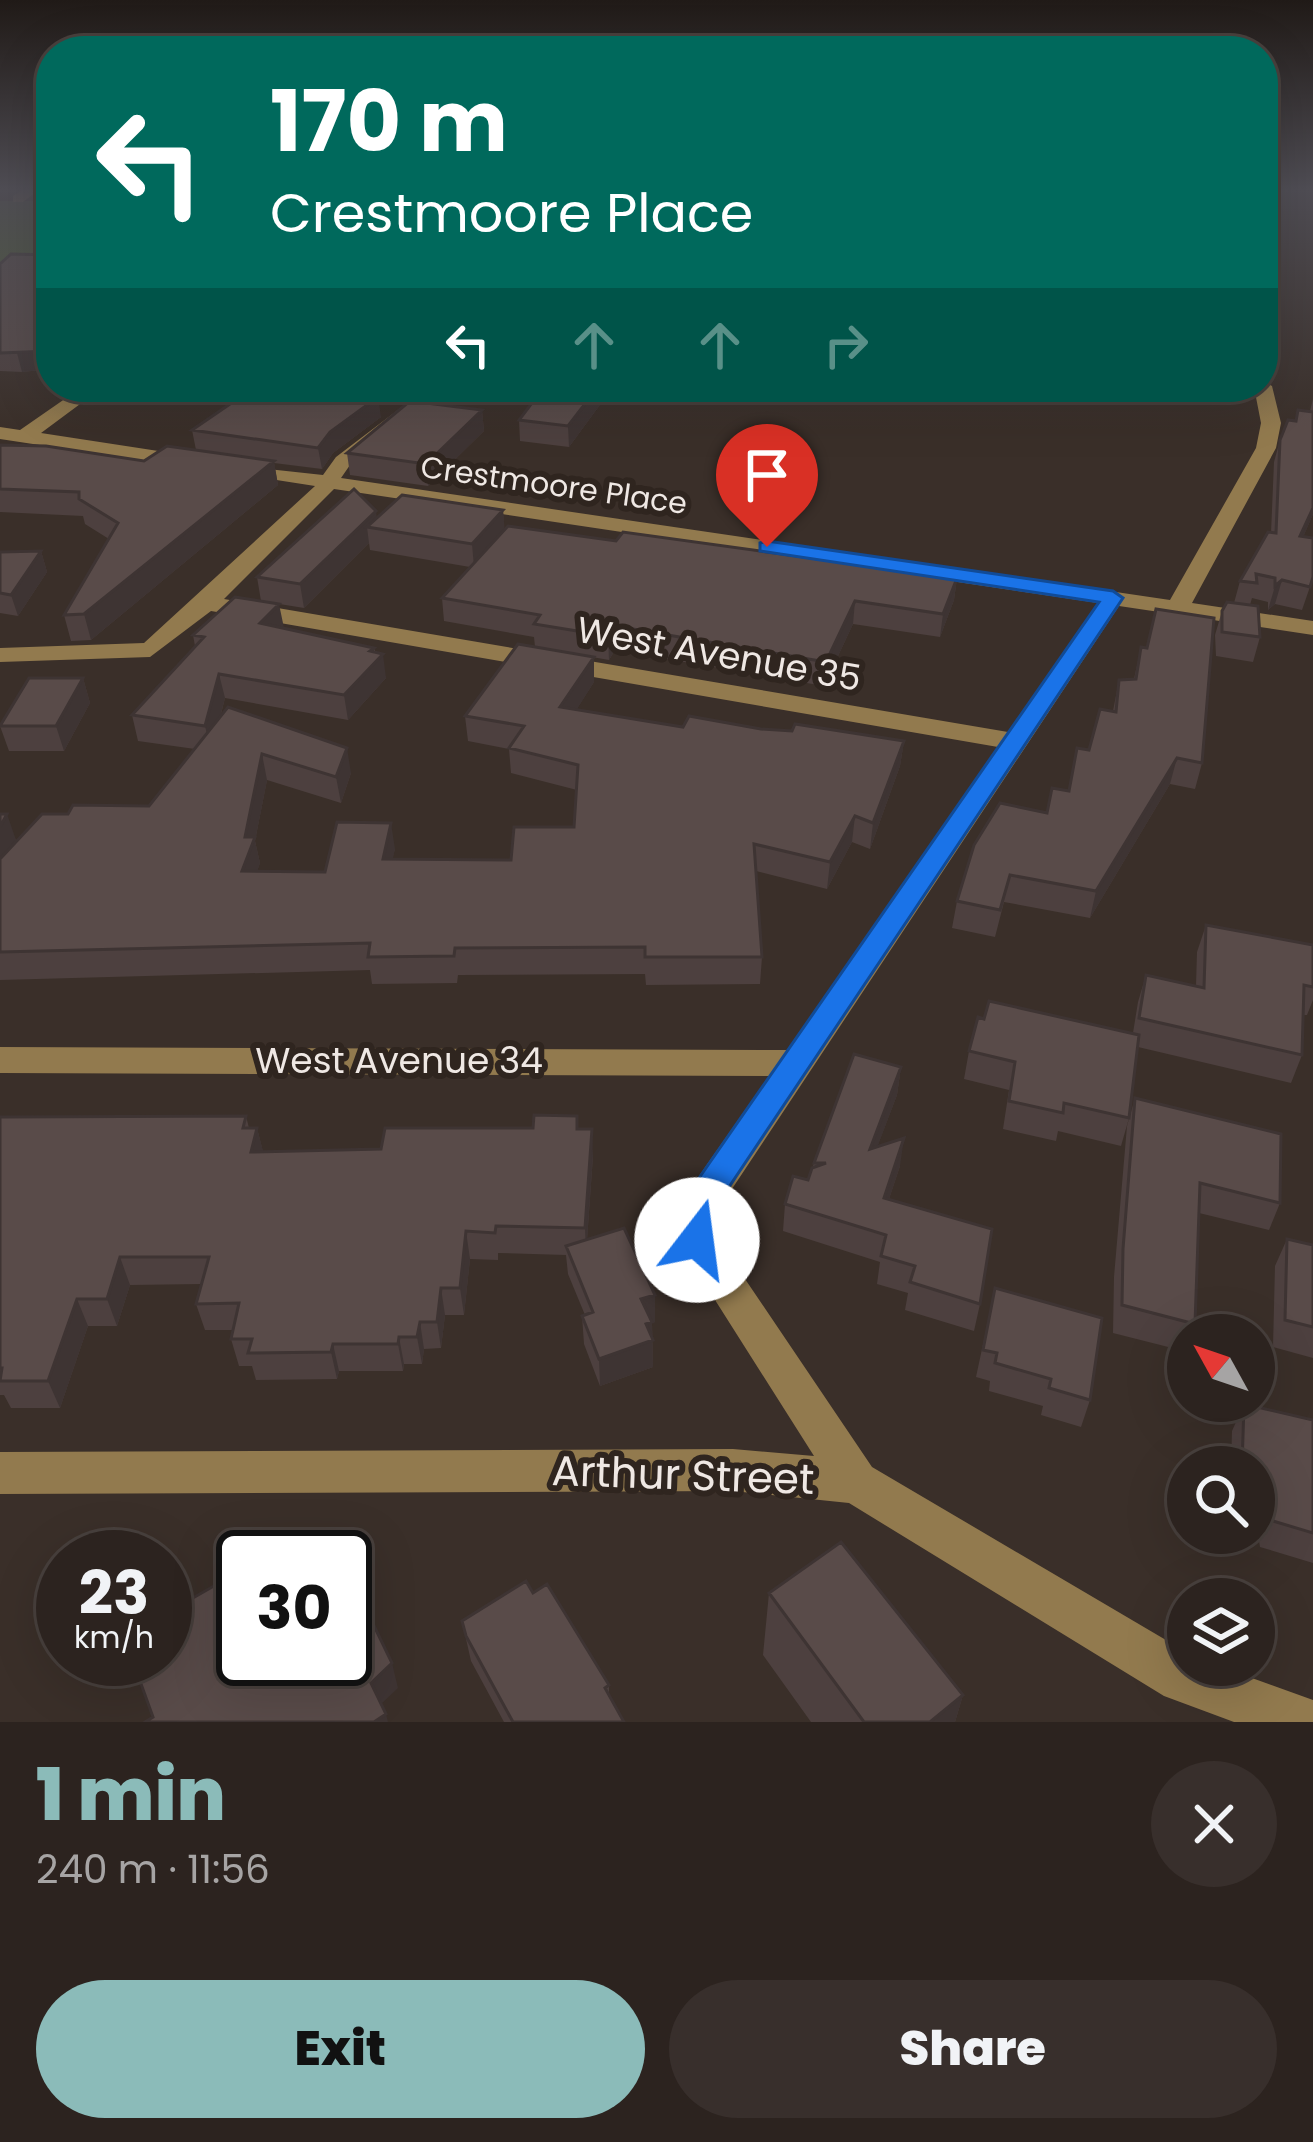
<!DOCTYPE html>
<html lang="en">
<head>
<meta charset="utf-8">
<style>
	:root { --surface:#2c231f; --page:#382f2c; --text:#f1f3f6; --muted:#a6a4a4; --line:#48403d; --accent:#8bbbb9 }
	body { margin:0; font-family:Poppins,sans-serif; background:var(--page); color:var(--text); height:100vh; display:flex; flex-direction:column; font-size:45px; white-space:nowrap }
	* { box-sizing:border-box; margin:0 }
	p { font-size:39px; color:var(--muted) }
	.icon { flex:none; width:66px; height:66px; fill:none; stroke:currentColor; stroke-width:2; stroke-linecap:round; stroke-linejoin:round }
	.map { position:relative; height:1722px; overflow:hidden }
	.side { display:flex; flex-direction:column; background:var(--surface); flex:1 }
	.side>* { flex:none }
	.guide { position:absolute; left:36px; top:36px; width:1242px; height:366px; border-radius:48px; box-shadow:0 12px 48px #0002,0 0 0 3px var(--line); background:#00695c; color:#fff; overflow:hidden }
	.needle { width:78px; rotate:310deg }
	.fabs { position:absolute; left:1167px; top:1314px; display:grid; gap:24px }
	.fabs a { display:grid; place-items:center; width:108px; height:108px; border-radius:50%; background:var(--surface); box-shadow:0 12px 48px #0002,0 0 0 3px var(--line); font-size:60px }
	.speed { position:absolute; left:36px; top:1530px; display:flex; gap:24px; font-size:60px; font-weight:700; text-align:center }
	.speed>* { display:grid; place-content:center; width:156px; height:156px; border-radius:50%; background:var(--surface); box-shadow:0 12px 48px #0002,0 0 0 3px var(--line); line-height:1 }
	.speed small { font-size:30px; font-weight:400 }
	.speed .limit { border:6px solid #111; border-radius:18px; background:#fff; color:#111 }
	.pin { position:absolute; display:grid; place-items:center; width:102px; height:102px; color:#fff; margin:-123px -51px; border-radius:50% 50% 50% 0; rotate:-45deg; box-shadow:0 0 12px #0007 }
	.pin .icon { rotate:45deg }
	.me { position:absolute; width:132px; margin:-66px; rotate:15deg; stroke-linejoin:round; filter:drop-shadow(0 0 9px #0008) }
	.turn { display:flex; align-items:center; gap:42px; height:252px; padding:0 36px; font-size:54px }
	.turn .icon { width:156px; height:156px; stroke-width:2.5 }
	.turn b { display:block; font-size:84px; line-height:102px }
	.lanes { display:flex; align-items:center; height:114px; padding:0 36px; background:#0003; justify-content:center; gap:60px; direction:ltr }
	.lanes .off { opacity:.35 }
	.round { display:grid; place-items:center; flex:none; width:126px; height:126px; border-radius:63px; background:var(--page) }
	.overview { display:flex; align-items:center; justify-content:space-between; height:204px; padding:0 36px }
	h1 { font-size:72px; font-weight:800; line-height:90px; color:var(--accent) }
	.button { display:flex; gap:24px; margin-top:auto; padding:24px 36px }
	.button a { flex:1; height:138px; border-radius:72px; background:var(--accent); color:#111; font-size:48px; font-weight:800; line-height:138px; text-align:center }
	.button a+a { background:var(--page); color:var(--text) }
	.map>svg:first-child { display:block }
	.green { fill:#4e5f36 }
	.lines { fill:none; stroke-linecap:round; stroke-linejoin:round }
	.minor { fill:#927a4e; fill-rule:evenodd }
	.wall { fill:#4d403f }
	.shaded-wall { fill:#3e3433 }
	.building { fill:#594b49; stroke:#3e3433; stroke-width:3 }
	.route { fill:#1a73e8; stroke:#114b97; stroke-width:3 }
	.labels { text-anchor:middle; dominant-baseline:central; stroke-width:12; stroke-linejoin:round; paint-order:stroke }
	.far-street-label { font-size:30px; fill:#efe8e4; stroke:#2f251f }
	.street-label { font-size:36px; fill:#efe8e4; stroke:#2f251f }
	.near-street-label { font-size:42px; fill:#efe8e4; stroke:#2f251f }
</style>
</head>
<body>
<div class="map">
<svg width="1313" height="1722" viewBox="0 0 1313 1722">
	<rect width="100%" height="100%" fill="#3a2f29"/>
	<path class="green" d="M51,191V260L0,274V201H34Z"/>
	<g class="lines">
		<path class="minor" d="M24,189H40L23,202H13V196Z
			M1263,381L1272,386L1281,423L1276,448L1192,603L1313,621V635L1119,606L714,1216L716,1236L872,1467L1188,1653V1665H1216L1313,1700V1722H1234L1164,1696L849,1503L733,1491L0,1494V1452L733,1449L814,1456L677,1240L675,1214L680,1203L769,1076L0,1073V1047L787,1050L998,747L211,611L150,657L0,662V648L144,643L315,486L232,473V465L323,475L336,457L428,387H449L350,465L341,478L1170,600L1256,448L1261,423L1254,387H1263ZM334,489L1098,603L1008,732L224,599Z
			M82,387H103L41,433L191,456L201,462L191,468L0,439V427L20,430Z"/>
	</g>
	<path class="wall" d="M51,255V369L22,372L0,371V264Z
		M241,387H376L366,395L381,417L333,453L322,469L274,463L278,485L91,640L71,641L64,615L109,539L85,524L83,516L0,512V445L144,461L196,450L192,430L236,399L235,391Z
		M544,387H613L569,447L520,441L519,420Z
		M1313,399V514L1303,537L1313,578L1302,610L1275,604L1268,610V602L1252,598L1250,605L1260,637L1253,662L1216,656L1215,635L1222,611L1234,603L1240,581L1271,533L1274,462L1280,440L1295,421L1298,410L1310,411Z
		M482,410L484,431L428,486L350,475L347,453Z
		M503,510L504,529L957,578L954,600L940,637L853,624L824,686L615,650L609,660L535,647L534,637L444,621L442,598L470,567L370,550L369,543L304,608L261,601L257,577L377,518Z
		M41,551L47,572L18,616L0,613V552Z
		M283,628L374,648L386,678L348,720L225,698L220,718L351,773L341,803L267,780L255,841L260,863L257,871L325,872L395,849L392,859L511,860L574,827L577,790L511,773L509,749L468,741L465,716L594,682L576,710L683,727L761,729L904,741L900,766L870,849L852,842L827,889L756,871L762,957L760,984L646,985L645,974L458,975L457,983L372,984L370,970L0,980V814L16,840L14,844L68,814L149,806L195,749L138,741L132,715L195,646L193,635Z
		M1141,647L1202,763L1195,789L1170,784L1090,918L1004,902L995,937L952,928L957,901L1068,791L1089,750L1113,711L1119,680L1134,679Z
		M83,678L90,703L64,751H9L0,726Z
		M1206,925L1313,945V1000L1307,1015H1303L1302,1055L1291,1083L1138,1047L1129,1118L1121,1146L1058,1131L1056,1141L1003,1129L1009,1090L964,1079L969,1051L1133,1033L1138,1002L1146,975L1196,986L1197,952Z
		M901,1067L897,1095L877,1147L900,1166L889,1199L980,1304L974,1331L905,1310L908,1293L877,1284L880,1262L783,1231L785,1204L808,1180L814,1163Z
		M1135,1098L1280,1203L1269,1230L1199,1213L1195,1324L1190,1335H1188L1184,1351L1113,1333L1114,1277L1127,1126Z
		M246,1116L249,1128H257L263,1152L381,1149L533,1128L577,1116L578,1129L593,1156L587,1240L655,1322L652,1323L653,1367L600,1386L584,1344L582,1316L585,1315L568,1274L566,1255L498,1253V1260L470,1259L464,1315H445L441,1348L424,1349L422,1364H404L403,1371H339L337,1379L256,1380L252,1366H239L231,1339L233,1330H205L196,1304L202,1284L130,1285L117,1326H88L60,1408H11L4,1395H0V1117Z
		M1287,1239L1313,1245V1358L1273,1347L1275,1266Z
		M995,1288L1090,1400L1081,1427L1041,1415L1043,1406L989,1391L990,1381L976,1377Z
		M1244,1404L1313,1420V1563L1260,1547L1259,1541L1233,1533H1254V1467H1231L1232,1431Z
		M533,1593L609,1685V1696L624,1722H504L471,1661L462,1621Z
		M769,1593L963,1695L955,1722H811L763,1655Z"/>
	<path class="shaded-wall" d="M51,351V369L22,372L17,353Z
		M349,387H376L345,413L342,392Z
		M598,387H613L569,447L568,426Z
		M378,397L381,417L333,453L322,469L318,448L330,432Z
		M482,410L484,431L428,486L426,464Z
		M274,461L278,485L91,640L84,614Z
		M1313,508V514L1294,559L1300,536Z
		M503,510L505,533L474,567L472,544Z
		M376,511L378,529L367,527L369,543L304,608L300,584Z
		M41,551L47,572L18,616L11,595Z
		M957,578L954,600L940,637L943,614Z
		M1282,580L1275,604L1268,610L1275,586Z
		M855,601L853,624L824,686L826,662Z
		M279,604L284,628L260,623Z
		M615,626V650L609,660L608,636Z
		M374,648L375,662L383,654L386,678L348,720L344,695Z
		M594,657V682L562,733L560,707Z
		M219,674L225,698L211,751L205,726Z
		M83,678L90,703L64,751L56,726Z
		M904,741L900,766L870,849L873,823Z
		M347,748L351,773L341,803L336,777Z
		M262,754L267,780L255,841L260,863L248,898L242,871L245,837Z
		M1177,758L1170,784L1090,918L1096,891Z
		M7,814L16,840L0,870V827Z
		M855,816L852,842L827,889L830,862Z
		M391,823L395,849L387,886L383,859Z
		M901,1067L897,1095L866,1177L870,1149Z
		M257,1128L264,1155L251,1152Z
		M592,1129L593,1156L586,1255L585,1228Z
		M904,1138L900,1166L880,1226L884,1198Z
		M466,1231L470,1259L464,1315L460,1288Z
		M120,1257L130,1285L117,1326L107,1299Z
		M441,1288L445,1315L441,1348L437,1322Z
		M655,1295V1322L652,1323L653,1367L600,1386L599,1359L641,1299Z
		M77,1299L88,1326L60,1408L48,1381Z
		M420,1322L424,1349L422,1364L417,1337Z
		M399,1337L404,1364L403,1371L398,1344Z
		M333,1344L339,1371L337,1379L331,1352Z
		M392,1663L398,1688L378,1707L371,1683Z
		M963,1695L955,1722H930Z
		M386,1714L388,1722H374Z"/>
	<path class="building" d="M11,254L51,255V351L0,353V264Z
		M241,387H349L342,392L378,397L330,432L318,448L192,430L246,393L235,391Z
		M544,387H598L568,426L519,420Z
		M410,401L482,410L426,464L347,453Z
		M1298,410L1313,412V508L1300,536L1313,538V577L1310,587L1282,580L1275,586V578L1256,574L1257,583L1240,581L1268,532L1276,533L1280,440L1288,420L1296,421Z
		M0,445L46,446L144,461L167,446L274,461L84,614L64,615L118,523L79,499V492L0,489Z
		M354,489L376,511L300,584L257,577Z
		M402,495L503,510L472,544L367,527Z
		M508,526L616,541L623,532L957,578L943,614L855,601L826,662L615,626L608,636L534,624L540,615L442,598Z
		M41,551L11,595L0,593V552Z
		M235,597L279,604L260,623L374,648L370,651L383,654L344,695L219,674L205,726L132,715L204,637L193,635Z
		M1227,602L1258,606L1260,637L1222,632V611Z
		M1156,609L1214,618L1202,763L1177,758L1096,891L1010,875L1000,910L957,901L974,845L1000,803L1047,813L1052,788L1069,791L1077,748L1089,750L1100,709L1116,712L1119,680L1136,679L1141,647L1147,648Z
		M518,644L594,657L560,707L683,727L689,716L761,729L792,731L795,724L904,741L873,823L855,816L830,862L754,844L762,957H645V947L455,948L454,956L368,957L370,943L0,952V859L42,814H68L73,805L149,806L228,707L347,748L336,777L262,754L245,837H255L242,871L325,872L337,822L391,823L383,859L511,860L514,827H574L578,765L509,748L524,726L465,716Z
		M29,678H83L56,726H0Z
		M0,814H7L0,827Z
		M1206,925L1313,945V987L1304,985L1302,1055L1139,1018L1146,975L1204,988Z
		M989,1001L1139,1035L1129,1118L1064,1103L1063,1113L1009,1101L1015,1062L969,1051L978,1017L984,1019Z
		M854,1054L901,1067L870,1149L904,1138L884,1198L992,1229L980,1304L910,1282L915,1266L881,1256L886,1235L785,1204L793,1176L808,1180L812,1168L826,1163H814Z
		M1135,1098L1281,1134L1280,1203L1200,1183L1195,1324L1122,1305L1123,1249Z
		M534,1115L577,1116V1129H592L585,1228L496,1226L495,1233L466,1231L460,1288H441L437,1322H420L417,1337H399L398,1344H333L331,1352L248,1353L252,1339H231L239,1303L196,1304L209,1257H120L107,1299H77L48,1381H0L2,1368H0V1117L246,1116L243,1128H257L251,1152L381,1149L385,1128H533Z
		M624,1228L655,1295L641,1299L652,1322L646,1324L653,1340L599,1359L582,1316L593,1312L566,1246Z
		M1287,1239L1313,1245V1327L1285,1320Z
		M995,1288L1102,1318L1090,1400L1049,1388L1051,1379L995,1363L997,1353L983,1350Z
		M1244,1404L1313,1420V1533L1273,1521L1272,1514L1254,1509V1467H1242Z
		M841,1542L963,1695L930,1722H864L769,1593Z
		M348,1572L392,1663L371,1683L386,1714L374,1722H145L153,1717L132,1659H165V1614L219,1583L243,1634V1659H345V1574Z
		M526,1581L533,1593L547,1584L609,1685L605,1688L624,1722H513L466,1636L462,1621Z"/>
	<linearGradient id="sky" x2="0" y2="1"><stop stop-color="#201a17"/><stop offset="0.44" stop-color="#4f4d54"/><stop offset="1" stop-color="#4f4d54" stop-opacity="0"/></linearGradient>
	<rect width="1313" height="430" fill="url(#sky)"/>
	<path class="route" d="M767,541L1113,591L1123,598L721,1199C710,1218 718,1233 709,1251L697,1255L684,1251C677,1236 674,1219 681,1204L1099,602L760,551V543Z"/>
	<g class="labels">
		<g class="far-street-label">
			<text transform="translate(554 485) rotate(8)">Crestmoore Place</text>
		</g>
		<g class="street-label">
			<text transform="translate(719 654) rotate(10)">West Avenue 35</text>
			<text x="399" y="1060">West Avenue 34</text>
		</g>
		<g class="near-street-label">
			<text transform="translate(683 1475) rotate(2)">Arthur Street</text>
		</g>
	</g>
</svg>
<div class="fabs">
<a><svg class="needle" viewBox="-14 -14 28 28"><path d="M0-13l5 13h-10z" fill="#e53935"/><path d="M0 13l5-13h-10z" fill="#a6a4a4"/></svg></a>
<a><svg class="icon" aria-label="search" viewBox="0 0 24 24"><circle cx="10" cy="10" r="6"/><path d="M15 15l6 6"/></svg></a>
<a><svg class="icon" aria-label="layers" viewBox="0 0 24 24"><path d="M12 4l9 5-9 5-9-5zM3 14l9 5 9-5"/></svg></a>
</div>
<div class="speed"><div>23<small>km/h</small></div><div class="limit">30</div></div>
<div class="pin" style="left:767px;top:547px;background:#d93025"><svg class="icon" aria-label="arrive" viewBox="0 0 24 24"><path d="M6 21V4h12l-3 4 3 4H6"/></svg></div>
<svg class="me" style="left:697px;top:1240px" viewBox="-20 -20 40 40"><circle r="19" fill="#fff"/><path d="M0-13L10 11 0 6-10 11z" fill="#1a73e8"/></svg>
<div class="guide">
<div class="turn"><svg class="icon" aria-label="left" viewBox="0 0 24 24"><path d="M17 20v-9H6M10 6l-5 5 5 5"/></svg><div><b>170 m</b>Crestmoore Place</div></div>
<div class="lanes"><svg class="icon" aria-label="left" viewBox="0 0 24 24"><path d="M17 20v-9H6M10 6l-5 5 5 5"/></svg><svg class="icon off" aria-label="ahead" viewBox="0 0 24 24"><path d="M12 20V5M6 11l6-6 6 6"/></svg><svg class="icon off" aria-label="ahead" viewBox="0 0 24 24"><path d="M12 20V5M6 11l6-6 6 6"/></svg><svg class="icon off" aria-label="right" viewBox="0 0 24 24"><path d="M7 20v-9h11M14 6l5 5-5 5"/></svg></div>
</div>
</div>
<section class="side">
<div class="overview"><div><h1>1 min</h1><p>240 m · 11:56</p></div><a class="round"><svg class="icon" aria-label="close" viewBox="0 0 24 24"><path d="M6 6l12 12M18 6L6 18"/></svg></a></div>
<div class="button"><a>Exit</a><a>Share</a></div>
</section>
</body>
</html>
